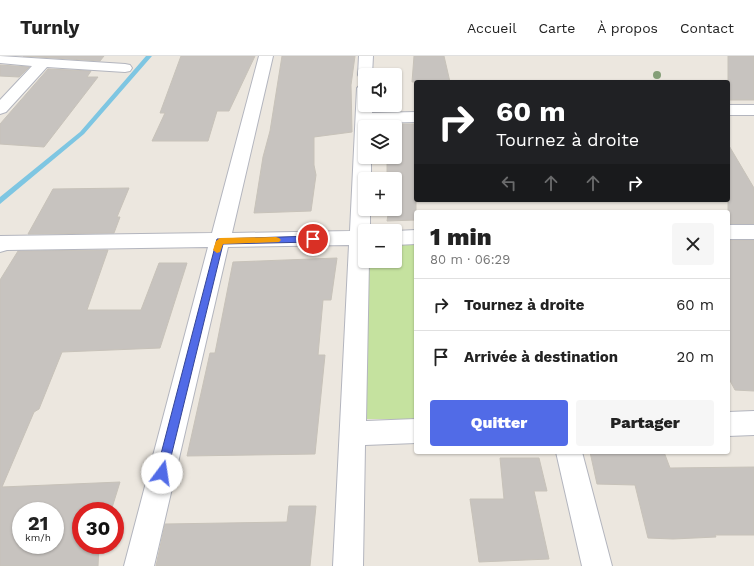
<!DOCTYPE html>
<html lang="fr">
<head>
<meta charset="utf-8">
<style>
	:root { --surface:#fff; --page:#f6f6f6; --text:#222; --muted:#767676; --line:#e0e0e0; --accent:#516be7 }
	body { margin:0; font-family:"Work Sans",sans-serif; background:var(--page); color:var(--text); height:100vh; display:flex; flex-direction:column; font-size:15px; white-space:nowrap }
	* { box-sizing:border-box; margin:0 }
	p { font-size:13px; color:var(--muted) }
	.icon { flex:none; width:22px; height:22px; fill:none; stroke:currentColor; stroke-width:2; stroke-linecap:round; stroke-linejoin:round }
	.map { position:relative; flex:1; overflow:hidden }
	.side { position:absolute; left:414px; top:154px; width:316px; height:244px; display:flex; flex-direction:column; background:var(--surface); border-radius:4px; box-shadow:0 1px 3px #0004 }
	.side>* { flex:none }
	.guide { position:absolute; left:414px; top:24px; width:316px; height:122px; border-radius:4px; box-shadow:0 1px 3px #0004; background:#202124; color:#fff; overflow:hidden }
	.controls { position:absolute; left:358px; top:12px; display:grid; gap:8px }
	.controls a { display:grid; place-items:center; width:44px; height:44px; border-radius:4px; background:var(--surface); box-shadow:0 1px 3px #0004; font-size:20px }
	.speed { position:absolute; left:12px; top:446px; display:flex; gap:8px; font-size:20px; font-weight:700; text-align:center }
	.speed>* { display:grid; place-content:center; width:52px; height:52px; border-radius:50%; background:var(--surface); box-shadow:0 1px 3px #0004; line-height:1 }
	.speed small { font-size:10px; font-weight:400 }
	.speed .limit { border:6px solid #d22; background:#fff; color:#111 }
	.pin { position:absolute; display:grid; place-items:center; width:34px; height:34px; color:#fff; margin:-17px; border:2px solid #fff; border-radius:50%; box-shadow:0 1px 4px #0007 }
	.me { position:absolute; width:44px; margin:-22px; rotate:14deg; stroke-linejoin:round; filter:drop-shadow(0 0 3px #0008) }
	.turn { display:flex; align-items:center; gap:14px; height:84px; padding:0 16px; font-size:18px }
	.turn .icon { width:52px; height:52px; stroke-width:2.5 }
	.turn b { display:block; font-size:28px; line-height:34px }
	.lanes { display:flex; align-items:center; height:38px; padding:0 16px; background:#0003; justify-content:center; gap:20px; direction:ltr }
	.lanes .off { opacity:.35 }
	.round { display:grid; place-items:center; flex:none; width:42px; height:42px; border-radius:4px; background:var(--page) }
	.headline { display:flex; align-items:center; justify-content:space-between; height:68px; padding:0 16px }
	h1 { font-size:24px; font-weight:800; line-height:30px }
	.cta { display:flex; gap:8px; margin-top:auto; padding:8px 16px }
	.cta a { flex:1; height:46px; border-radius:4px; background:var(--accent); color:#fff; font-size:16px; font-weight:800; line-height:46px; text-align:center }
	.cta a+a { background:var(--page); color:var(--text) }
	ul { padding:0; list-style:none }
	li { display:flex; align-items:center; gap:12px; height:52px; padding:0 16px; border-top:1px solid var(--line) }
	li div { flex:1 }
	li b { display:block; font-size:15px }
	li em { font-style:normal }
	header { display:flex; align-items:center; gap:24px; box-sizing:border-box; height:56px; padding:0 20px; background:var(--surface); border-bottom:1px solid var(--line) }
	header strong { font-size:19px }
	nav { display:flex; gap:22px; margin-inline-start:auto; font-size:14px }
	.map>svg:first-child { display:block }
	.pitch { fill:#c5e29f }
	.lines { fill:none; stroke-linecap:round; stroke-linejoin:round }
	.stream { fill:#7ec6e2; fill-rule:evenodd }
	.building { fill:#c7c3bf; stroke:#c7c2b9; fill-rule:evenodd }
	.street-casing { stroke:#b3b5be; stroke-width:2 }
	.street { fill:#fff; fill-rule:evenodd }
	.tree { fill:#849e77 }
	.route { fill:#516be7; stroke:#354696 }
	.slow { fill:#f59e0b }
</style>
</head>
<body>
<header>
<strong>Turnly</strong>
<nav><a>Accueil</a><a>Carte</a><a>À propos</a><a>Contact</a></nav>
</header>
<div class="map">
<svg width="754" height="510" viewBox="0 0 754 510">
	<rect width="100%" height="100%" fill="#ece7df"/>
	<path class="pitch" d="M395,188H416V363H363L365,205H395Z"/>
	<g class="lines">
		<path class="stream" d="M146,0H152L84,78L0,148V141L80,76Z"/>
	</g>
	<path class="building" d="M23,0H104L100,5Z
		M181,0H255L229,55H217L208,85H152L165,57H160Z
		M282,0H355L351,29L352,76L314,81V109L316,119L311,155L254,157L263,101L270,75Z
		M414,0H444L450,26H412Z
		M728,0H754V44H728Z
		M0,9L29,11L19,21L0,20Z
		M48,13L91,15L87,21H98L44,91L0,88V68Z
		M388,68H416V164L387,165L389,153H395V123H387V101H395V71H388Z
		M728,88L754,132V168H728Z
		M129,132L117,161H120L114,177L28,178L53,133Z
		M728,184H754V335L735,334L728,321Z
		M108,194L87,254H141L159,207H187L160,292L62,296L39,353L34,356L2,431L120,426L111,455H81V489H99L98,510H0V224L18,195ZM21,455H55V489H21Z
		M337,202L331,244H323L318,299H325L315,398L187,400L210,297H215L233,206Z
		M590,396H664L670,412L754,411V479H715L716,481L673,483L648,482L635,429L597,428Z
		M500,402H539L547,435H534L549,503L479,506L470,443H504Z
		M289,450H316L310,510H156L165,468L287,466Z"/>
	<g class="lines">
		<g class="street-casing">
			<path id="street" d="M0,0L125,8L130,9L132,12L130,15L125,16L47,11L6,56L0,58V44L32,10L0,7Z
				M259,0H273L232,177L350,175L357,32L360,29L365,27V49H372V57L416,56V66L372,67V71H365V101H371V123H365V153H370V175H365V205H369L366,365L416,363V387L365,389L363,510H333L349,189L228,191L154,510H124L208,191L7,194L0,196V180L212,177Z
				M359,0H373L372,19H365V23L360,22L358,19Z
				M728,49H754V59H728Z
				M728,169H754V183H728Z
				M416,174V188L395,189V175Z
				M754,355V379L728,380V356Z
				M556,396H582L612,510H582Z"/>
		</g>
		<use href="#street" class="street"/>
	</g>
	<circle class="tree" cx="657" cy="19" r="4"/>
	<path class="route" d="M313,180L317,183L313,186L223,188L167,417L166,421L162,423L158,421L156,417L217,183Z"/>
	<path class="slow" d="M276,181L279,182L281,184L279,186L223,188L220,196L217,197L213,194L216,185L220,182Z"/>
</svg>
<div class="controls">
<a><svg class="icon" aria-label="sound" viewBox="0 0 24 24"><path d="M4 9h4l5-4v14l-5-4H4zM17 9q2 3 0 6"/></svg></a>
<a><svg class="icon" aria-label="layers" viewBox="0 0 24 24"><path d="M12 4l9 5-9 5-9-5zM3 14l9 5 9-5"/></svg></a>
<a>+</a>
<a>−</a>
</div>
<div class="speed"><div>21<small>km/h</small></div><div class="limit">30</div></div>
<div class="pin" style="left:313px;top:183px;background:#d93025"><svg class="icon" aria-label="arrive" viewBox="0 0 24 24"><path d="M6 21V4h12l-3 4 3 4H6"/></svg></div>
<svg class="me" style="left:162px;top:417px" viewBox="-20 -20 40 40"><circle r="19" fill="#fff"/><path d="M0-13L10 11 0 6-10 11z" fill="#516be7"/></svg>
<div class="guide">
<div class="turn"><svg class="icon" aria-label="right" viewBox="0 0 24 24"><path d="M7 20v-9h11M14 6l5 5-5 5"/></svg><div><b>60 m</b>Tournez à droite</div></div>
<div class="lanes"><svg class="icon off" aria-label="left" viewBox="0 0 24 24"><path d="M17 20v-9H6M10 6l-5 5 5 5"/></svg><svg class="icon off" aria-label="ahead" viewBox="0 0 24 24"><path d="M12 20V5M6 11l6-6 6 6"/></svg><svg class="icon off" aria-label="ahead" viewBox="0 0 24 24"><path d="M12 20V5M6 11l6-6 6 6"/></svg><svg class="icon" aria-label="right" viewBox="0 0 24 24"><path d="M7 20v-9h11M14 6l5 5-5 5"/></svg></div>
</div>
<section class="side">
<div class="headline"><div><h1>1 min</h1><p>80 m · 06:29</p></div><a class="round"><svg class="icon" aria-label="close" viewBox="0 0 24 24"><path d="M6 6l12 12M18 6L6 18"/></svg></a></div>
<ul>
<li><svg class="icon" aria-label="right" viewBox="0 0 24 24"><path d="M7 20v-9h11M14 6l5 5-5 5"/></svg><div><b>Tournez à droite</b></div><em>60 m</em></li>
<li><svg class="icon" aria-label="arrive" viewBox="0 0 24 24"><path d="M6 21V4h12l-3 4 3 4H6"/></svg><div><b>Arrivée à destination</b></div><em>20 m</em></li>
</ul>
<div class="cta"><a>Quitter</a><a>Partager</a></div>
</section>
</div>
</body>
</html>
